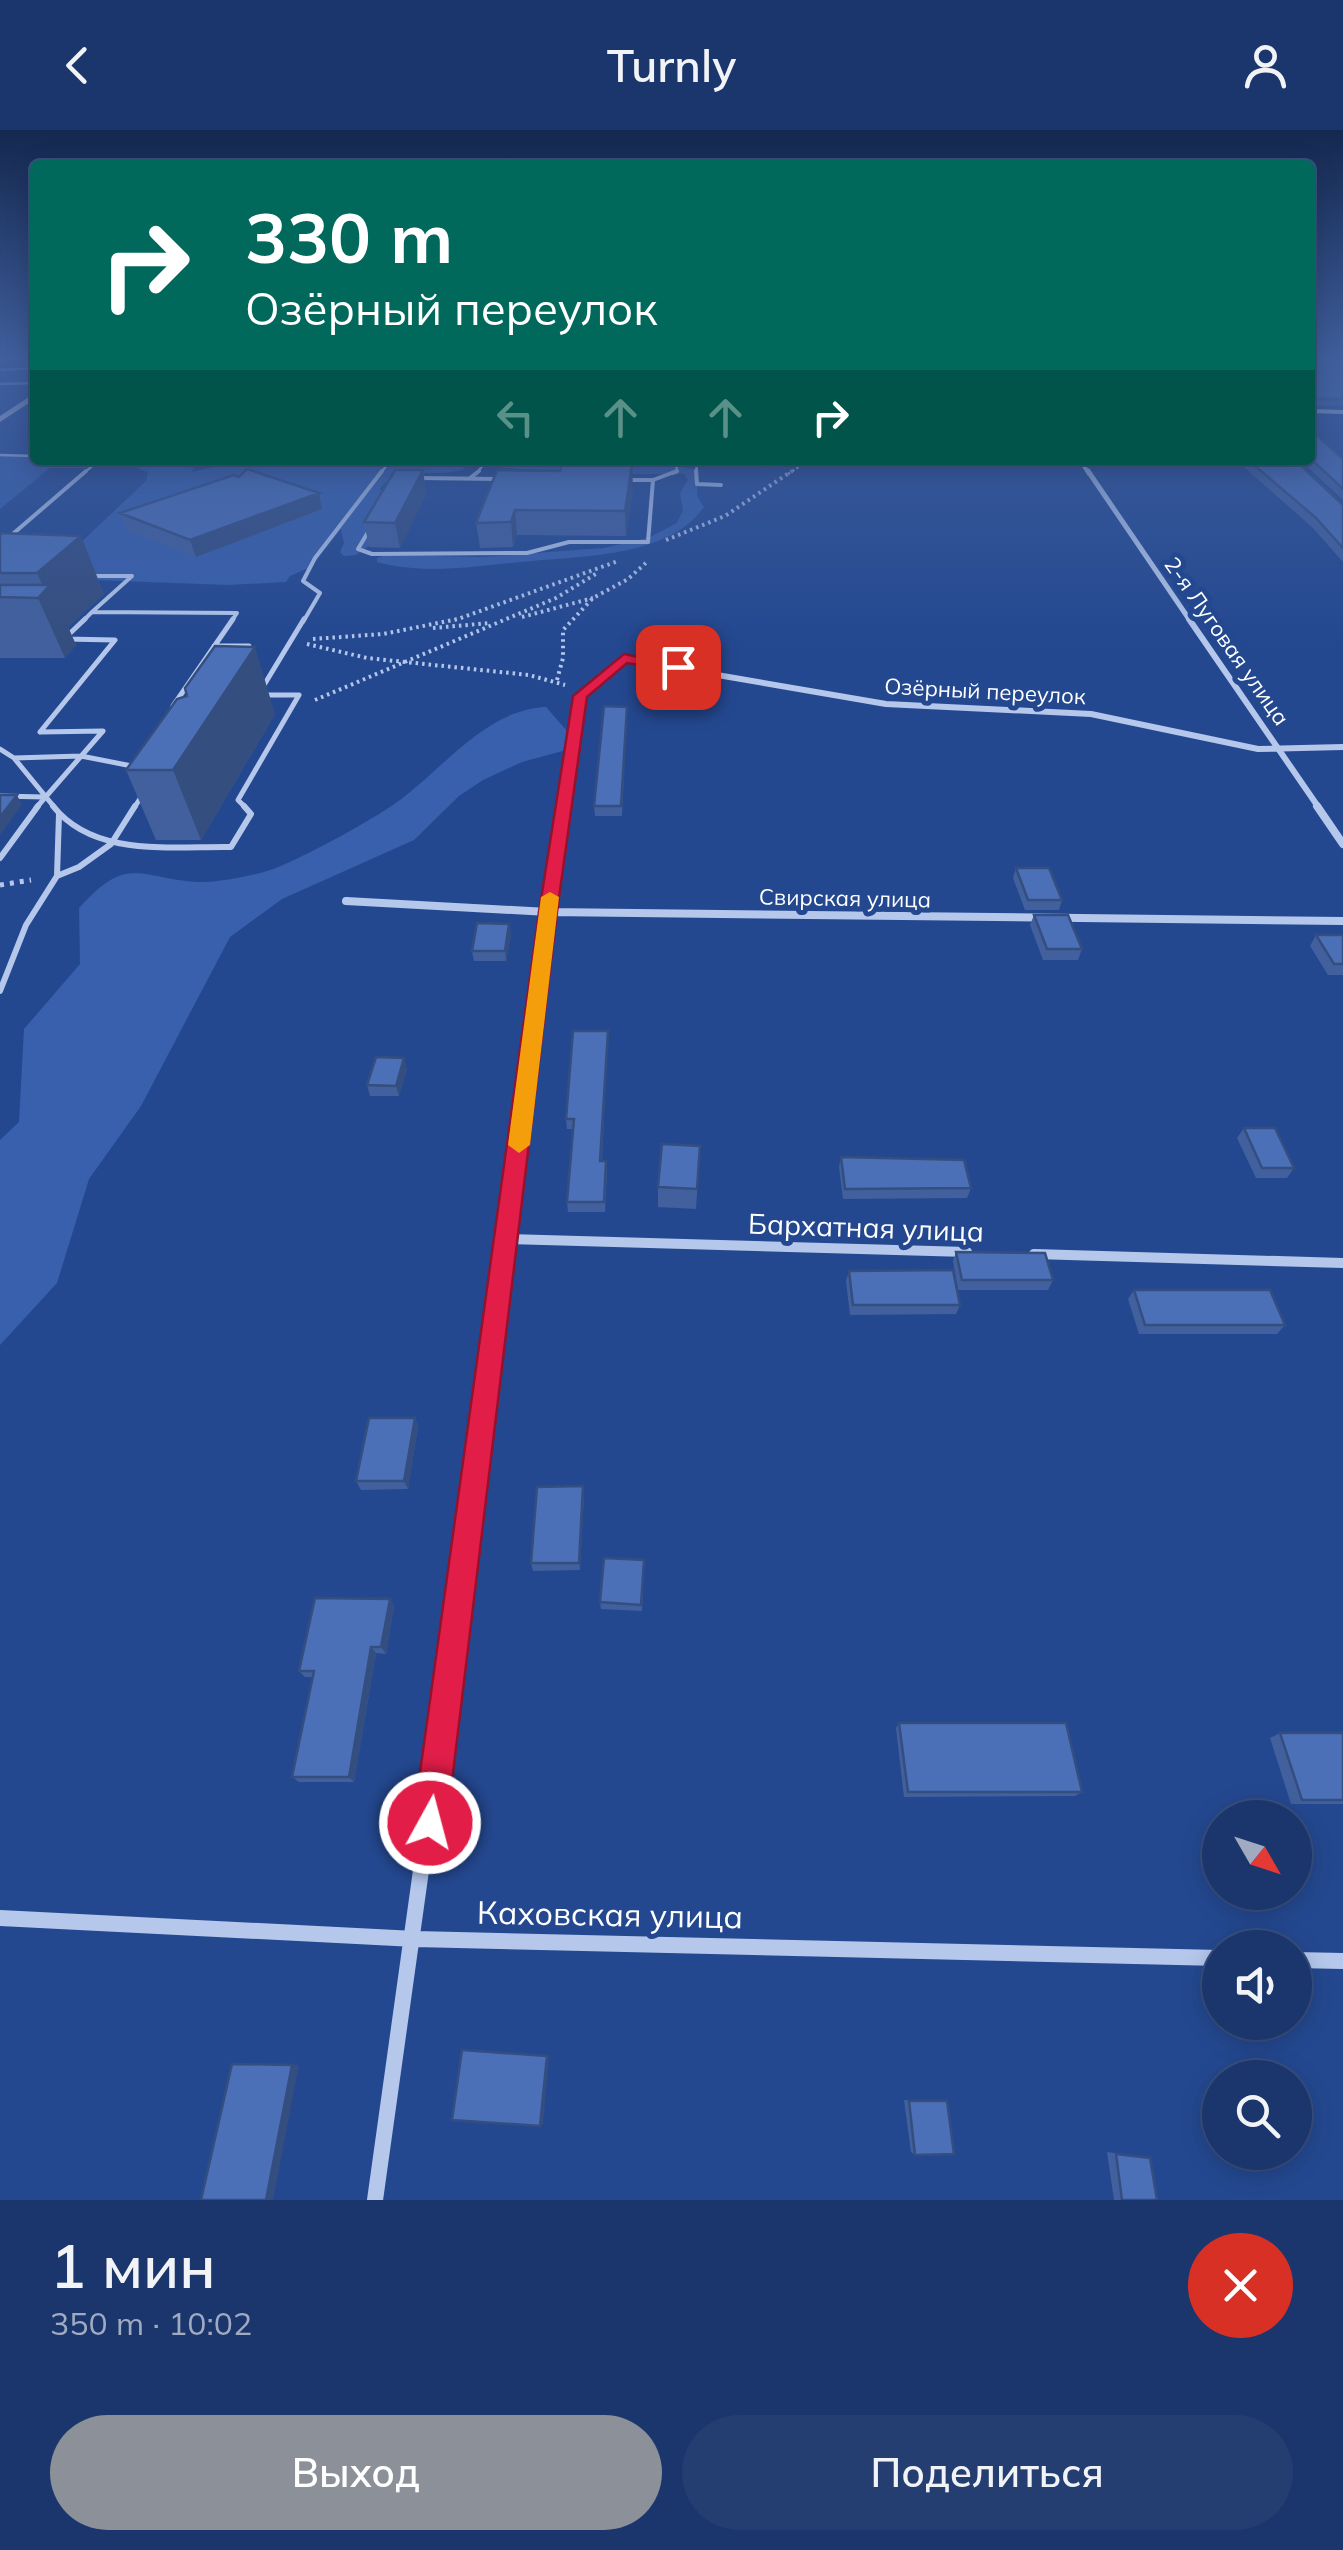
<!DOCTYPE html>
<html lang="ru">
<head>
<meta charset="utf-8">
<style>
	:root { --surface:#1b366c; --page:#243e72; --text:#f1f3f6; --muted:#a0abc2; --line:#39507f; --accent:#8c9099 }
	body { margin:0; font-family:Mulish,sans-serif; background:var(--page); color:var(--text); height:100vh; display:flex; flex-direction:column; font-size:38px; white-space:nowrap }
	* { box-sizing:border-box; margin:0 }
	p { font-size:32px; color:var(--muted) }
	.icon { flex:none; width:55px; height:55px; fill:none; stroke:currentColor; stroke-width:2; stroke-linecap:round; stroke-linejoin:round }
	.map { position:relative; height:2070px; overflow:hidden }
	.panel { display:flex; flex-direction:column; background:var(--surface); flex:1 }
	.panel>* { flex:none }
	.hud { position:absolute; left:30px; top:30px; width:1285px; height:305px; border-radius:10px; box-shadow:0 5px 25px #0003,0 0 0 2px var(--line); background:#00695c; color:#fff; overflow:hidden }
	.needle { width:65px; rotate:129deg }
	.tools { position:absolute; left:1202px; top:1670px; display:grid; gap:20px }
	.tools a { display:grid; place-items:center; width:110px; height:110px; border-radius:50%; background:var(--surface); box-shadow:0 5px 25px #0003,0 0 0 2px var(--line); font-size:50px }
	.pin { position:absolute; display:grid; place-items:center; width:85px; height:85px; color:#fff; margin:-42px; border-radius:20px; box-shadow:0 5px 15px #0006 }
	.me { position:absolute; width:110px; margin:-55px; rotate:7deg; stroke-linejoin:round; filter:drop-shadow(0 0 8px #0008) }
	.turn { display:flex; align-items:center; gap:35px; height:210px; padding:0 50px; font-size:45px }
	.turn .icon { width:130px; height:130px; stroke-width:2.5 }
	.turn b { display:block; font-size:70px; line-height:85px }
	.lanes { display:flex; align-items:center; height:95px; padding:0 50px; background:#0003; justify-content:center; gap:50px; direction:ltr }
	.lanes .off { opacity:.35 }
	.round { display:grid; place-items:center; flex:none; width:105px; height:105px; border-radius:52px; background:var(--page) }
	.overview { display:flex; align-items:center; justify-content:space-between; height:170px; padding:0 50px }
	h1 { font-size:60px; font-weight:600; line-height:75px }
	.action { display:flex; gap:20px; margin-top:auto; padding:20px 50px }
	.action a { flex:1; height:115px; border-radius:60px; background:var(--accent); color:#fff; font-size:40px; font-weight:600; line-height:115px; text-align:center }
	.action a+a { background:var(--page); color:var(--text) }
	header { display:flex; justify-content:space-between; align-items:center; height:130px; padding:0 50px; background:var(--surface); font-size:45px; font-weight:600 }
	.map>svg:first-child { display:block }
	.green { fill:#3860ad }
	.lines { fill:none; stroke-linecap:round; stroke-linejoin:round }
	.path-far2 { stroke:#b5c8ec; stroke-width:2.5; stroke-dasharray:2.5 2.5; stroke-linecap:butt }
	.path-far1 { stroke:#b5c8ec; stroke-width:4; stroke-dasharray:2.5 4; stroke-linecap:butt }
	.path { stroke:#b5c8ec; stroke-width:5; stroke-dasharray:4 6; stroke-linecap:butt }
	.lane-far3 { stroke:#b5c8ec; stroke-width:2.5 }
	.lane-far2 { stroke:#b5c8ec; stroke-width:4 }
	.lane-far1 { stroke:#b5c8ec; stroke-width:5 }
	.lane { stroke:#b5c8ec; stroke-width:6 }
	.street-far6 { stroke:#b5c8ec; stroke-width:4 }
	.street-far5 { stroke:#b5c8ec; stroke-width:5 }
	.street-far4 { stroke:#b5c8ec; stroke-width:6 }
	.street-far3 { stroke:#b5c8ec; stroke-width:8 }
	.street-far2 { stroke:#b5c8ec; stroke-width:10 }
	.street-far1 { stroke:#b5c8ec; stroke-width:12 }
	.street { stroke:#b5c8ec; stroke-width:16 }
	.secondary { fill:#e0e8f9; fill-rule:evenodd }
	.wall { fill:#41609d }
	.shaded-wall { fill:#354e80 }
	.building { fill:#4c70b7; stroke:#354e80; stroke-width:2.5 }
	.route { fill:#e11d48; stroke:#92132f; stroke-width:2.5 }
	.slow { fill:#f59e0b }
	.labels { text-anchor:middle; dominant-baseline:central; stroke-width:10; stroke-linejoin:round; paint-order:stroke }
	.far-street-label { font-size:22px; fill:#fff; stroke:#244890 }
	.street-label { font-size:28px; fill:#fff; stroke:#244890 }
	.near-street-label { font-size:32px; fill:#fff; stroke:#244890 }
</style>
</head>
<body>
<header><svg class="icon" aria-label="back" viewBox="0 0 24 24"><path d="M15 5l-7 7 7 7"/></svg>Turnly<svg class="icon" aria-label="person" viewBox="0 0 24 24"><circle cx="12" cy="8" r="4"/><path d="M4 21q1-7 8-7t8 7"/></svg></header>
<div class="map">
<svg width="1343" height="2070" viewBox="0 0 1343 2070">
	<rect width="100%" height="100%" fill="#244890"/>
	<path class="green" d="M0,326H35V330L102,332L86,338H50L0,379Z
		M141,330L171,331L194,338L192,342L238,331L333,334L433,331L466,338C439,350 402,333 380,358L384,367L374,412L356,425L344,426L340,422L344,413L341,399L311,437L290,446L286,452L227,455L43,448L146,351L148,343L133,335Z
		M654,332L699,340L697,366L704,377C670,426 585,426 532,431C481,435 428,446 377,432V428L386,425L482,427L604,418L650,407L677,393L683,380L680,363L688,350L684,344H579L496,337L509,333Z
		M546,577L568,602L570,619L522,632L483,650L459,666L414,710L282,769L230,807L141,976L89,1049L57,1153L0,1215V1010L19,992L24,899L80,834L79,778C127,725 137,747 196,752C216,753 245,747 264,742C289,736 364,694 387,679C439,646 481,580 546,577Z"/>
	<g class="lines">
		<path class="path-far2" d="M788,344L809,330"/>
		<path class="path-far1" d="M666,410L725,386L792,341
			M522,487L593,468
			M433,498L490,493
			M313,509L383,504L458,489L618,431
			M307,514L367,528L529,545L565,555
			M557,550L563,528V500L593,468L628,449L648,431
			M315,570L556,468L599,442"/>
		<path class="path" d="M0,755L31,750"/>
		<path class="lane-far3" d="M0,230L35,227
			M0,240L35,238
			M0,254L35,253
			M0,325L35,326
			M541,330L696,331L697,344
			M83,344L99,330
			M380,344L391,330
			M476,344L487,330
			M672,344L677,342L676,331"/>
		<path class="lane-far2" d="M696,341L697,354L721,355
			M418,348L499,349
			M470,348L479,341
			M623,350H653
			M371,397L358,419L372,424L527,423L569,412H648L653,350L677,341
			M0,415L86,341
			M91,446H132L92,482
			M82,492L92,482L237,483L231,492
			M303,492L320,463L303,451L315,428L382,341"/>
		<path class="lane-far1" d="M64,509L85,489
			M214,516H249
			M173,576L233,489
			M40,602L115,510L65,509
			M0,619L14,628L81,626L137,637
			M14,628L55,678
			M0,666L44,667
			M36,678L103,601L40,602
			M134,678L143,664
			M246,678L238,670L299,565H258L304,489"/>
		<path class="lane" d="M53,676C94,728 172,716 231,717L251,684L244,676
			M0,728L38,676
			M57,746L59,684
			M0,861L26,795L57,746L79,737L111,714L135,676"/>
		<path class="street-far6" d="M1080,330L1089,344"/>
		<path class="street-far5" d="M1088,341L1191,492"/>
		<path class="street-far4" d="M1189,489L1319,678
			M564,678L580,566L624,529L886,574L1091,584L1258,619L1343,617"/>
		<path class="street-far3" d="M1317,676L1343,714
			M346,771L548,782L1343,791
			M531,915L564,676"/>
		<path class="street-far2" d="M507,1109L967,1122
			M1034,1124L1343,1133
			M491,1214L531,912"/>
		<path class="street-far1" d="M442,1593L492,1212"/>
		<path class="street" d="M0,1788L415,1809L1220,1828
			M1295,1830L1343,1831
			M375,2070L442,1590"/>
		<path class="secondary" d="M35,263V269L0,292V286Z
			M1310,279L1343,280V284L1310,283Z"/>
	</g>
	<path class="wall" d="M1310,226L1343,233V276H1310Z
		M1310,299L1343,329V370L1300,330H1310Z
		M1238,330H1295L1343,375V432L1312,397L1237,331Z
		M423,340L426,364L400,418L369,417L364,392Z
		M497,340L633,358L626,406L517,405L513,417L480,418L476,393Z
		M322,379L196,427L126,400L120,383Z
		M0,403L104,464L68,497L76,515L65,528H0Z
		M187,566L275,584L201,710H156L126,640Z
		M627,577L622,686H595L594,676Z
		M1016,738L1062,770L1059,780H1025L1013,748Z
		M1034,785L1082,819L1078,830H1043L1030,795Z
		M509,794L511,804L506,831H474L472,821Z
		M1316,805H1343V845H1328L1310,816Z
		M608,901L602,1031H606L607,1041L605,1082H568L567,1072L573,999H567L566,989Z
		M407,938L399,966H370L367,955Z
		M1244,998L1294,1038L1287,1048H1256L1237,1008Z
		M700,1016L696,1079L658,1077V1057Z
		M841,1027L971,1058L967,1068L843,1069L839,1037Z
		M956,1122L1053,1150L1048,1160H958L953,1131Z
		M849,1141L960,1175L956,1184L850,1185L846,1151Z
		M1134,1160L1285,1195L1277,1204H1139L1128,1169Z
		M415,1288L418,1296L408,1359L361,1360L356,1351Z
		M584,1364L580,1440L533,1441L531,1433Z
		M644,1430L642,1481L601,1479L600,1472Z
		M390,1469L394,1476L386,1524L376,1523L354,1652H299L292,1647L313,1547H305L299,1541Z
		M899,1593L1082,1662L1075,1666L904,1667L896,1598Z
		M1280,1603H1343V1674H1291L1270,1608Z
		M904,1970L947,1971L915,2025L911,2022Z
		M1107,2022L1150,2028L1157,2070H1114Z"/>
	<path class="shaded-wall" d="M632,334L633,358L626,406L625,381Z
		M423,340L426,364L400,418L395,393Z
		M319,363L322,379L196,427L190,410Z
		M515,380L517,405L513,417L511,392Z
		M81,406L104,464L68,497L76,515L65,528L38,468L45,461L37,443Z
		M255,517L275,584L201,710L173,640Z
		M17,665L22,675L0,705V687Z
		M509,794L511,804L506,831L505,821Z
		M608,901V911L601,1041L600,1031Z
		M404,928L407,938L399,966L396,956Z
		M415,1288L418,1296L408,1359L404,1351Z
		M583,1356L584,1364L580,1440L579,1433Z
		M390,1469L394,1476L386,1524L381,1517Z
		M371,1517L376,1523L354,1652L349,1647Z
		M547,1926H549L543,1994L540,1996Z
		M292,1935H299L273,2070H266Z"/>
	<path class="building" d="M1310,226H1332L1343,233V269H1310Z
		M1310,299L1343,329V359L1310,328Z
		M1248,330H1295L1343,375V418L1316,388Z
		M562,333L632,334L625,381L515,380L511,392L476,393L497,340L560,341Z
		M247,339L319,363L190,410L120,383L234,345L239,347Z
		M395,340H423L395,393L364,392Z
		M0,403L81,406L37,443H0Z
		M0,455H50L38,468L0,467Z
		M215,516L255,517L173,640H126L177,569L187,566L185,558Z
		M604,576L627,577L621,676H594Z
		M0,665H17L0,687Z
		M1016,738H1049L1062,770H1028Z
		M1034,785H1068L1082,819H1047Z
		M477,793L509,794L505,821H472Z
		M1316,805H1343V834H1334Z
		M573,901H608L600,1031H606L604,1072H567L574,989H566Z
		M376,927L404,928L396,956L367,955Z
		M1244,998H1275L1294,1038H1262Z
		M662,1014L700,1016L697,1059L658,1057Z
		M841,1027L964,1030L971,1058L845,1059Z
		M956,1122L1045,1123L1053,1150H962Z
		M953,1140L960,1175H853L849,1141Z
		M1134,1160H1270L1285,1195H1145Z
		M369,1288H415L404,1351H356Z
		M583,1356L579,1433H531L537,1357Z
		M604,1428L644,1430L641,1475L600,1472Z
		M315,1468L390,1469L381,1517H371L349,1647H292L314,1541H299Z
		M899,1593H1066L1082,1662H908Z
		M1280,1603H1343V1670H1302Z
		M462,1920L547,1926L540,1996L452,1990Z
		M232,1934L292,1935L266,2070H201Z
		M909,1971H947L954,2024L915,2025Z
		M1116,2024L1150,2028L1157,2070H1122Z"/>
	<linearGradient id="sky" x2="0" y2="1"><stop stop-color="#14284f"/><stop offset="0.44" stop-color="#3f5e9c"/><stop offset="1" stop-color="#3f5e9c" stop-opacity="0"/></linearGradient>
	<rect width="1343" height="515" fill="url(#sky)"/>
	<path class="route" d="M624,524L685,537L678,541L627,533L587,567L557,782L447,1693L442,1705L430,1710L418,1705L413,1693L539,782L573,566Z"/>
	<path class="slow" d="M550,762L559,767L530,1015L519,1023L508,1015L541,767Z"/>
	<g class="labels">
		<g class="far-street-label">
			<text transform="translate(1227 511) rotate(55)">2-я Луговая улица</text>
			<text transform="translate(985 561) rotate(3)">Озёрный переулок</text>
			<text transform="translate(845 768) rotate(1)">Свирская улица</text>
		</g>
		<g class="street-label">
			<text transform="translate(866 1097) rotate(2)">Бархатная улица</text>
		</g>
		<g class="near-street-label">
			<text transform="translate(610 1784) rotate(1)">Каховская улица</text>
		</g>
	</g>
</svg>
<div class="tools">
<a><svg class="needle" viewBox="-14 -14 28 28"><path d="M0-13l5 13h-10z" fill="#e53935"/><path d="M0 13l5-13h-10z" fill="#a0abc2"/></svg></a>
<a><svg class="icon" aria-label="sound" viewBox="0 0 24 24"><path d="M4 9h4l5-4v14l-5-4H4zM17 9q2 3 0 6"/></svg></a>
<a><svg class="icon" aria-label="search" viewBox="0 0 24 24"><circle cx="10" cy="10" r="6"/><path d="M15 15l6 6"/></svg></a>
</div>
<div class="pin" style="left:678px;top:537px;background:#d93025"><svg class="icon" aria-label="arrive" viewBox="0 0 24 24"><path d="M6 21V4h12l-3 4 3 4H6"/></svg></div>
<svg class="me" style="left:430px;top:1693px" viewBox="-20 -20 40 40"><circle r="17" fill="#e11d48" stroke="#fff" stroke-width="3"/><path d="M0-11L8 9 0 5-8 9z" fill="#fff"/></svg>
<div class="hud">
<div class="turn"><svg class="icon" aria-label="right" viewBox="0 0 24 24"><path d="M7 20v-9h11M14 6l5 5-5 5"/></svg><div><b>330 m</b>Озёрный переулок</div></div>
<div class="lanes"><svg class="icon off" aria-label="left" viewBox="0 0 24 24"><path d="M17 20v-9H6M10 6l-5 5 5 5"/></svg><svg class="icon off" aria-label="ahead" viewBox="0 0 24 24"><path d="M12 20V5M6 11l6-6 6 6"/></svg><svg class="icon off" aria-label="ahead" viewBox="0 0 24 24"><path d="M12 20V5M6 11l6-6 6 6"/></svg><svg class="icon" aria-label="right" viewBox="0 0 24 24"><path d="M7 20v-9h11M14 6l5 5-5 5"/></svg></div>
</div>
</div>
<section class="panel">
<div class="overview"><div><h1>1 мин</h1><p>350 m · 10:02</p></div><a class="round" style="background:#d93025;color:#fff"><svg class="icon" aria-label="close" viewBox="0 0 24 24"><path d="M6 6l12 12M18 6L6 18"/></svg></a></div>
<div class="action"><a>Выход</a><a>Поделиться</a></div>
</section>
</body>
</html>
